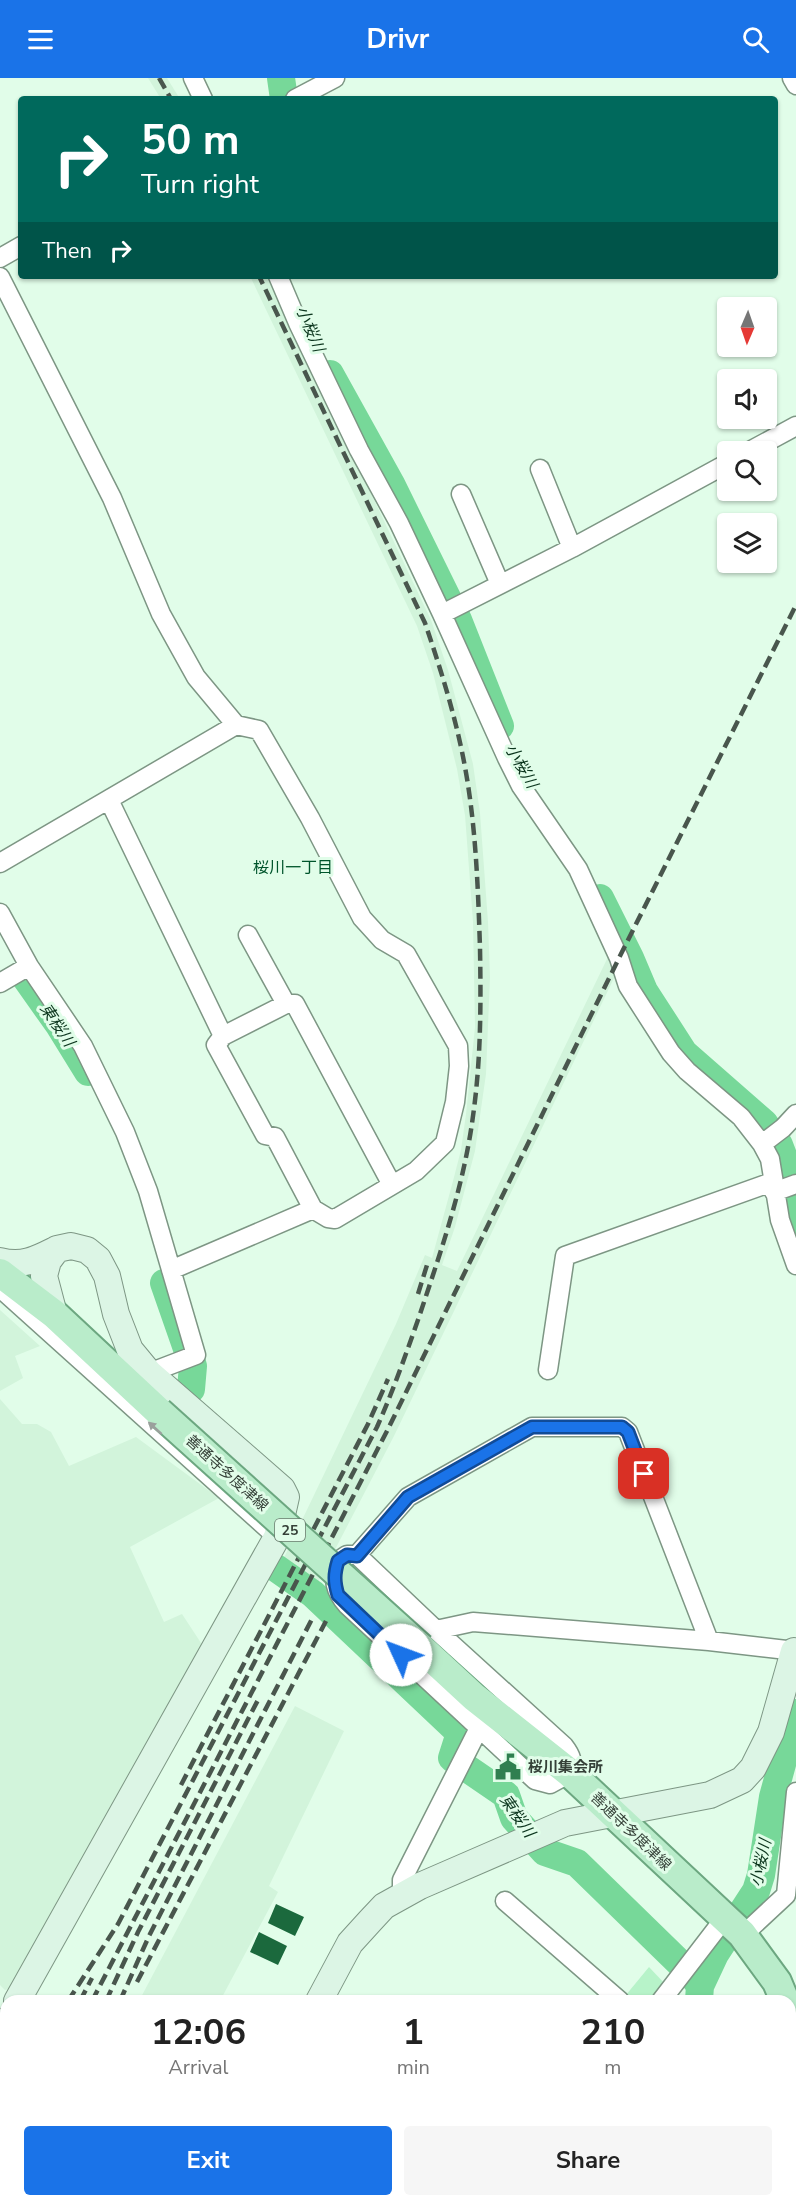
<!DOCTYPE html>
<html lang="en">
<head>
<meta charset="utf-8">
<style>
	:root { --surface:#fff; --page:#f6f6f6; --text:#222; --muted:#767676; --accent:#1a73e8 }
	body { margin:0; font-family:"Nunito Sans","Noto Sans JP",sans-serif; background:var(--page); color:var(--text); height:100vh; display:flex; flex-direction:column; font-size:22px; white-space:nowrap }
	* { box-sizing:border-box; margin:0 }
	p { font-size:20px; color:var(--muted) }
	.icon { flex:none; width:33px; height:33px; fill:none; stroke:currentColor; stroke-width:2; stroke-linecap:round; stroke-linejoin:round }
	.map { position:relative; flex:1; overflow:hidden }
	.side { position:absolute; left:0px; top:1917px; width:796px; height:212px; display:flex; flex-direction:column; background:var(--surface); border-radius:18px 18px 0 0; box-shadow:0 2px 4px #0004 }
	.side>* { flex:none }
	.hud { position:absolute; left:18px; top:18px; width:760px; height:183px; border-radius:6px; box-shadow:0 2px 4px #0004; background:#00695c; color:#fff; overflow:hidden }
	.needle { width:39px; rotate:182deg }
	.buttons { position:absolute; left:717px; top:219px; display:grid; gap:12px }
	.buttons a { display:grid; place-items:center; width:60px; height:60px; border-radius:6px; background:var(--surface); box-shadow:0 2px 4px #0004; font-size:30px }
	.pin { position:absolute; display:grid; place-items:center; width:51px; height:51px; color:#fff; margin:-26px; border-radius:12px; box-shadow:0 3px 9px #0006 }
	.me { position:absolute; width:66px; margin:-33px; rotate:313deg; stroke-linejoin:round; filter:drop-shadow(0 0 4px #0008) }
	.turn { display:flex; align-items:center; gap:21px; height:126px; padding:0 24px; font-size:27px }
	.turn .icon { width:78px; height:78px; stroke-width:2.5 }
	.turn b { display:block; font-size:42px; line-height:51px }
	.then { display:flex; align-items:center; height:57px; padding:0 24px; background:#0003; gap:12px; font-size:22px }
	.eta { display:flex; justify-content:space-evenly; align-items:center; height:102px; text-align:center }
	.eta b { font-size:36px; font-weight:700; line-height:42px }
	.button { display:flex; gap:12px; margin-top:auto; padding:12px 24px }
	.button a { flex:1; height:69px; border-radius:6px; background:var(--accent); color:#fff; font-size:24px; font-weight:700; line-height:69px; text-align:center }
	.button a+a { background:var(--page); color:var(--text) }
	header { display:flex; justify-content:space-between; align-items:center; height:78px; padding:0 24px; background:var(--accent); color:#fff; font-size:27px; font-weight:700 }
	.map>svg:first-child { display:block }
	.built { fill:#d2f4db }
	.green { fill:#b7f3c9 }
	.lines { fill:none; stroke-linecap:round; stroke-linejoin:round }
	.river { stroke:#77d899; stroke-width:28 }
	.building { fill:#1b693d }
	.street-casing { stroke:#7d9684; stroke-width:21 }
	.secondary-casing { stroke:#7d9684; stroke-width:28 }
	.primary-casing { stroke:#6ca780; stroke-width:32 }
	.street { stroke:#fff; stroke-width:18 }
	.secondary { stroke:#dcf5e5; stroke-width:26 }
	.primary { stroke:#b9ecca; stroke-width:28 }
	.rail { stroke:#49564d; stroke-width:4.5; stroke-dasharray:12 6; stroke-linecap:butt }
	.primary-bridge-casing { stroke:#6ca780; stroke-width:32; stroke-linecap:butt }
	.primary-bridge { stroke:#b9ecca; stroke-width:28 }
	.oneway { fill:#9aa09c }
	.route-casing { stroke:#114b97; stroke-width:15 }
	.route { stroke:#1a73e8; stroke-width:10 }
	.labels { text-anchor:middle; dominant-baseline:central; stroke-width:6; stroke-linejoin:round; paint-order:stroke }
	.shield { fill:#e1fde9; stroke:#69796d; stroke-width:1.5 }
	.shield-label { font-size:14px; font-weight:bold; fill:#354038 }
	.street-label { font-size:15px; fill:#354038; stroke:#e1fde9 }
	.poi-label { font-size:15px; font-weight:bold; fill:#354038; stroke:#e1fde9; text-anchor:start }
	.water-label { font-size:16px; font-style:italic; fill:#0b351d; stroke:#e1fde9 }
	.neighbourhood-label { font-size:16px; fill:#00552c; stroke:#e1fde9 }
</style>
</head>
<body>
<header><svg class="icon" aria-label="menu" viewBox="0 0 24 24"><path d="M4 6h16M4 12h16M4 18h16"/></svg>Drivr<svg class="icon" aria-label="search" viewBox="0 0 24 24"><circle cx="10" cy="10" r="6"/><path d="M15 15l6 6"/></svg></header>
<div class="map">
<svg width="796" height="2128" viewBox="0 0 796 2128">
	<rect width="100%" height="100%" fill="#e1fde9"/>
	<path class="built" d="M148,0H167L180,21H161Z
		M250,198H268L431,542L448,592L473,686L480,735L488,844L490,899L486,996L475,1073L455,1149L442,1187L457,1193L619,856L627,873L394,1358L314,1512L280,1488L396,1246L425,1177L432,1180L453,1103L461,1072L466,1036L475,949L473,844L465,737L457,691L433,595L417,548Z
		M0,1232L40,1268L15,1278L23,1300L0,1313Z
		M0,1321L22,1346H37L51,1354L69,1388L136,1359L219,1420L130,1469L164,1544L182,1536L203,1568L13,1910L5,1912L0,1907Z
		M295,1628L344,1653L269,1808L278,1814L220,1923H139Z"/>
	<path class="green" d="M649,1889L665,1906L653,1923H621Z"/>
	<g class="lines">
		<path class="river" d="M281,0L284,21
			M330,296L391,406L458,542L500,648
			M600,820L630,880L644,913L684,975L764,1045L779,1067L787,1088L796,1145
			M25,899L59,947L88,994
			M164,1205L193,1288L191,1311
			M276,1490L313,1516L460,1655L452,1680L506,1717L514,1740L545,1774L577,1785L693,1898L700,1908
			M699,1922L700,1908L715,1876L756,1813L761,1797L773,1719L796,1635"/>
	</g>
	<path class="building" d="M276,1826L304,1839L295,1858L268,1845Z
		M259,1854L287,1868L278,1887L250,1874Z
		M347,2122H366L365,2128H346Z
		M519,2122H572L571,2128H518Z"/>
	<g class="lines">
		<g class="street-casing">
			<path id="street" d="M193,0L203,21
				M792,0L796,7
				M295,21L335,0
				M0,180L21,168
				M278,198L298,245L359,372L399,445L442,536L507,680L521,708L578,791L619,880L628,908L671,975L687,993L741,1039L762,1066L770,1081L780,1142L796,1187
				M0,199L112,420L161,536L196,599L236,647L259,652L310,740L362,840L382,862L406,876L458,968L459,988L455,1024L445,1065L416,1093L335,1141L328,1140L313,1131L171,1192
				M748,374L796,348
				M540,391L572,470
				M461,416L500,506
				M442,536L572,470L728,385
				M109,722L223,958L216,967L265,1057L275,1059L313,1131
				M0,785L236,647
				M0,835L29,888L83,968L125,1054L148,1113L196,1277L149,1295
				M248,857L286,926H295L392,1107
				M0,905L29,888
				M223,958L286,926
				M762,1066L783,1050L796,1036
				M774,1114L796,1106
				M0,1210L277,1459
				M548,1292L565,1178L772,1104
				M347,1477H357L436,1552L564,1668C571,1677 574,1684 570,1695L550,1706L535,1702L347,1527C335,1513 332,1501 338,1483Z
				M357,1477L408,1419L532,1349H622L628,1354L709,1563
				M436,1552L473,1544L709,1563L796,1573
				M402,1818V1802L479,1650
				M505,1823L620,1923
				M743,1857L786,1817L796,1714
				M661,1923L724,1841
				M659,2122L672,2124
				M235,2128L243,2122
				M398,2128L408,2122"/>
		</g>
		<g class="secondary-casing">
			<path id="secondary" d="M0,1183C23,1189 37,1181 57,1171
				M17,1923L277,1459L286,1419L282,1411L149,1295L130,1272L116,1236L107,1198L98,1181L87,1172L71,1168L57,1171L48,1183L44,1198L54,1236
				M319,1923L350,1865L370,1843L384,1828L420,1808L565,1745L710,1717L742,1702L753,1690L771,1654L794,1573
				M0,1954L6,1943
				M216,2128L219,2122"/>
		</g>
		<g class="primary-casing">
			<path id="primary" d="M0,1195L54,1236L159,1334
				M421,1570L474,1619L570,1695L742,1856L777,1904L785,1923
				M790,1937L796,1956"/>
		</g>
		<use href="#street" class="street"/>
		<use href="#secondary" class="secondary"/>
		<use href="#primary" class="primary"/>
		<path class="rail" d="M159,0L171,21
			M418,1216L427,1187
			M181,1707L368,1346L388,1301
			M137,1904L326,1543
			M68,1923L118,1846L377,1349C393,1313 406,1276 419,1239C441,1173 464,1107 473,1038C481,982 481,926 480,870C478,810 476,749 465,689C456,640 441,592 425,545L259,198
			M80,1923L92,1900
			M92,1923L387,1353L619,880L796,527
			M106,1923L138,1854L259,1620
			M120,1923L149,1858L314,1537
			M0,2019L6,2009
			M0,2042L6,2032
			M0,2062L6,2051
			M0,2091L6,2079
			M0,2113L6,2101
			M17,2128L19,2122"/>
		<g class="primary-bridge-casing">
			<path id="primary-bridge" d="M159,1334L421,1570"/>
		</g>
		<use href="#primary-bridge" class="primary-bridge"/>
	</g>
	<defs><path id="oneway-solid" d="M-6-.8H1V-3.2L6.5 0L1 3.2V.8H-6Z" transform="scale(1.5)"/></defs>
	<use class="oneway" href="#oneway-solid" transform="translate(155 1350) rotate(-138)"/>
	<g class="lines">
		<g class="route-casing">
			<path id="route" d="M401,1577L338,1517C334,1504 334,1496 338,1483L347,1477L357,1478L408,1419L532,1349H622L628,1354L644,1396"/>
		</g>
		<use href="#route" class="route"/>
	</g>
	<defs>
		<g id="civic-bare" transform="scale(2.07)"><path d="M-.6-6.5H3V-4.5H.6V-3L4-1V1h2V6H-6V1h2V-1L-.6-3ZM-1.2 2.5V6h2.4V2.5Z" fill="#307f50" stroke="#e1fde9" stroke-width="2.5" paint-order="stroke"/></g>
	</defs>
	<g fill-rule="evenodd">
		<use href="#civic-bare" x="508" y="1689"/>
	</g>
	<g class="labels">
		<rect class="shield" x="275" y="1441" width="30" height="22" rx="4.5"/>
		<g class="shield-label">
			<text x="290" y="1452">25</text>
		</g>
		<g class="street-label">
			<text transform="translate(227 1395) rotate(42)">善通寺多度津線</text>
			<text transform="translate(631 1753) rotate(44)">善通寺多度津線</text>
		</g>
		<g class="poi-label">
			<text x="528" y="1689">桜川集会所</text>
		</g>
		<g class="water-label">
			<text transform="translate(310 251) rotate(67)">小桜川</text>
			<text transform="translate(521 688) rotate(60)">小桜川</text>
			<text transform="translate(57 947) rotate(56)">東桜川</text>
			<text transform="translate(517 1738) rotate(55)">東桜川</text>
			<text transform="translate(761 1785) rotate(-78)">小桜川</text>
		</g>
		<g class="neighbourhood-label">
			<text x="293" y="790">桜川一丁目</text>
		</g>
	</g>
</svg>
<div class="buttons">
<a><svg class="needle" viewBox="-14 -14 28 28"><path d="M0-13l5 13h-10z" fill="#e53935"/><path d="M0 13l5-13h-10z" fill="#767676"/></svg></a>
<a><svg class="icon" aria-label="sound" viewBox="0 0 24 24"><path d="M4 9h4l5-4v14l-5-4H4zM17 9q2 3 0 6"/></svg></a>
<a><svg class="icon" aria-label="search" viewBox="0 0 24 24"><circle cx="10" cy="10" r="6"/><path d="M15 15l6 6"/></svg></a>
<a><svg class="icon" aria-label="layers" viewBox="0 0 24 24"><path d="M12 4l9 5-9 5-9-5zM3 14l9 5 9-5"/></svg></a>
</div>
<div class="pin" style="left:644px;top:1396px;background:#d93025"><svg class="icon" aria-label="arrive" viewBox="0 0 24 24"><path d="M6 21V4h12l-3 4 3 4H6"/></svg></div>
<svg class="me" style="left:401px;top:1577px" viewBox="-20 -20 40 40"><circle r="19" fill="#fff"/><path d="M0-13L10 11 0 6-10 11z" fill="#1a73e8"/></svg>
<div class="hud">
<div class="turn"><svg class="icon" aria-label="right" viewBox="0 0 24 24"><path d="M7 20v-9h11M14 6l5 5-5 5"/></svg><div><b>50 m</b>Turn right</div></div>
<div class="then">Then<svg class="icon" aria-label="right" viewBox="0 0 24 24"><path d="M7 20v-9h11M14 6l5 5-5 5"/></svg></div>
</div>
<section class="side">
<div class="eta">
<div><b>12:06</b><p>Arrival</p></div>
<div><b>1</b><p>min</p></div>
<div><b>210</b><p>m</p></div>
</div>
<div class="button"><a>Exit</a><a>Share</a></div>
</section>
</div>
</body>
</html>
